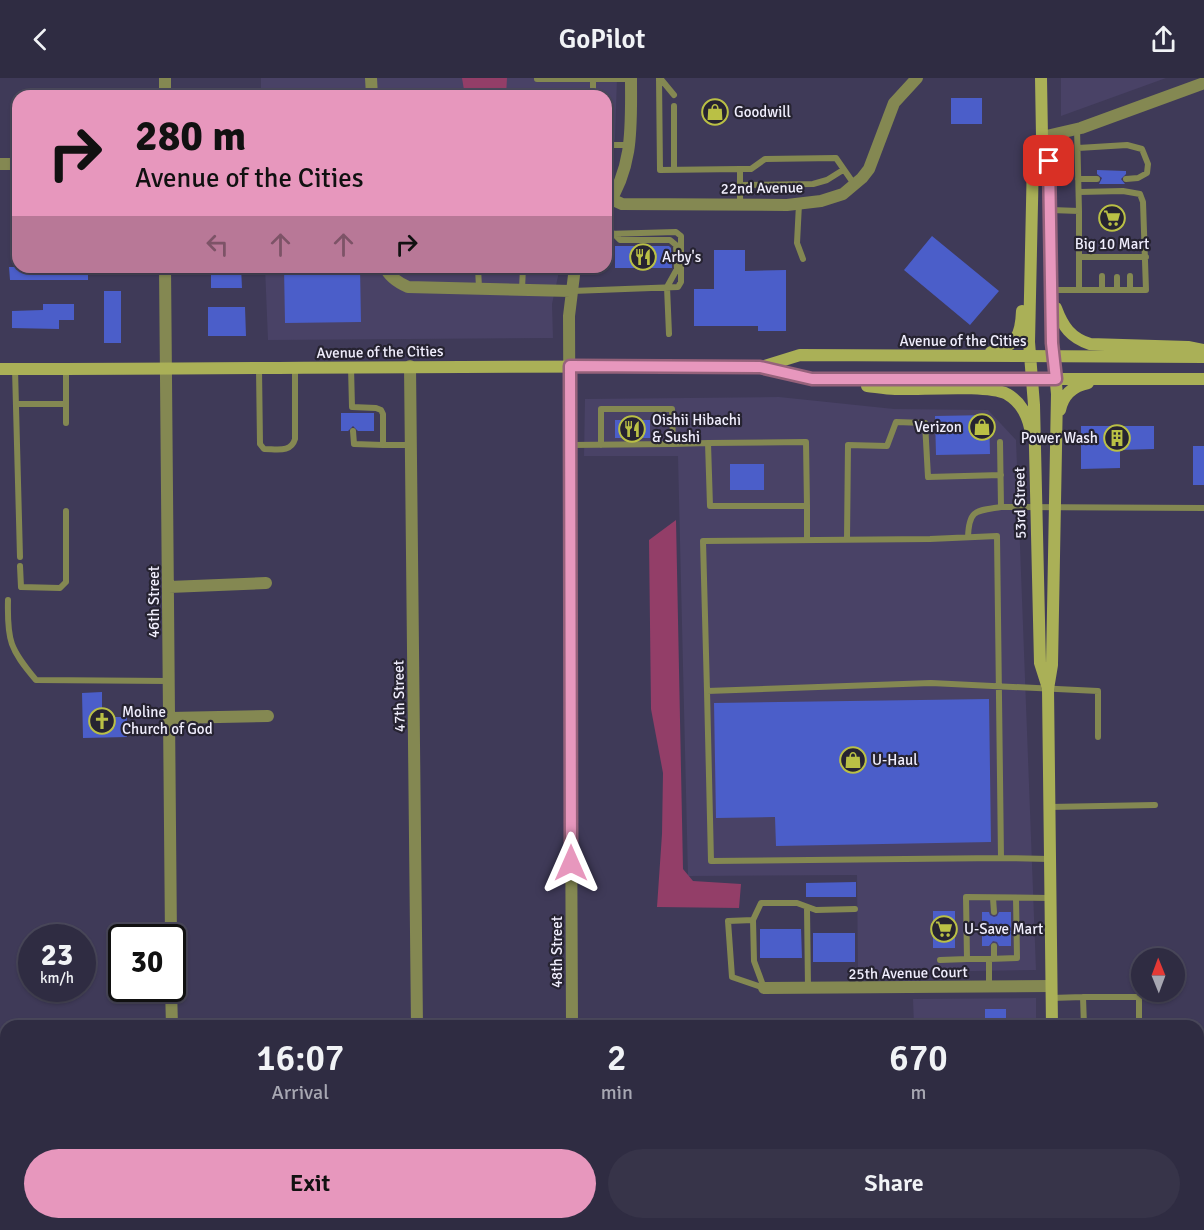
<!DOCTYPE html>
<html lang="en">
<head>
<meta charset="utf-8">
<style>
	:root { --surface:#2f2c42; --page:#373449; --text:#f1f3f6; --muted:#a7a7b2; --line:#4a485b; --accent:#e797bd }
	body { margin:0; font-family:Signika,sans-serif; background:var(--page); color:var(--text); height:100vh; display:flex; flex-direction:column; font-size:22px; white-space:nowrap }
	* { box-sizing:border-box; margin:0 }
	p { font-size:20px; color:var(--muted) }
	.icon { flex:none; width:33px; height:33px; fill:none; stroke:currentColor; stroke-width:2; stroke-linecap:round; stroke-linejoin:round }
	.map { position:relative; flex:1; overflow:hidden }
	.side { position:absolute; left:0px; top:942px; width:1204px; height:210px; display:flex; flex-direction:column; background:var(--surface); border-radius:18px 18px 0 0; box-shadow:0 2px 4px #0004,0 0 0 2px var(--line) }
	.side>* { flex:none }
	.banner { position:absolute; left:12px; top:12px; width:600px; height:183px; border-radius:18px; box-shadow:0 2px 4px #0004,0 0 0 2px var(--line); background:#e797bd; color:#111; overflow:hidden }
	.needle { width:39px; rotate:359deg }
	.fabs { position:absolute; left:1131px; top:870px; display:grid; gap:12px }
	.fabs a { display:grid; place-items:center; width:54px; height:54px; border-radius:50%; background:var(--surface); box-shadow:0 2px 4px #0004,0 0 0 2px var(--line); font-size:30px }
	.speed { position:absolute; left:18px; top:846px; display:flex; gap:12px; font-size:30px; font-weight:700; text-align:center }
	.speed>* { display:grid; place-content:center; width:78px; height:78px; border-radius:50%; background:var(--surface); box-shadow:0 2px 4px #0004,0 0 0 2px var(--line); line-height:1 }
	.speed small { font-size:15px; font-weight:400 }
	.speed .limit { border:3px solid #111; border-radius:9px; background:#fff; color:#111 }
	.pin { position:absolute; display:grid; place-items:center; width:51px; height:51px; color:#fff; margin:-26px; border-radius:12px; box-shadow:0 3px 9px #0006 }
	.me { position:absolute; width:66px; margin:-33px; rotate:0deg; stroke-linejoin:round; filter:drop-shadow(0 0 4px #0008) }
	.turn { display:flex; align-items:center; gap:21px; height:126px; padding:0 24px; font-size:27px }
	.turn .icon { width:78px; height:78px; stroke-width:2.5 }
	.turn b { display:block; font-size:42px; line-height:51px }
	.lanes { display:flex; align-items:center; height:57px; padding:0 24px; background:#0003; justify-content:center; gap:30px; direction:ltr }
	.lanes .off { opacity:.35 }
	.eta { display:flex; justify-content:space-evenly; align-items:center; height:102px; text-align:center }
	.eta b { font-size:36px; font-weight:600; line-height:42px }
	.action { display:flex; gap:12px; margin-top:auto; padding:12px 24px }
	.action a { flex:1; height:69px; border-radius:36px; background:var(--accent); color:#111; font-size:24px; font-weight:600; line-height:69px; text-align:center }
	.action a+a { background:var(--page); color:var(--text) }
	header { display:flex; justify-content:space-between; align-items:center; height:78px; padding:0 24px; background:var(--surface); font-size:27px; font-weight:600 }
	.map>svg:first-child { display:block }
	.built { fill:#494266 }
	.green { fill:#933e68 }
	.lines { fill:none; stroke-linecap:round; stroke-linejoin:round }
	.stream { stroke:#34967c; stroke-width:4 }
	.building { fill:#4b5ec9 }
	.lane { stroke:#848852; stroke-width:6 }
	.street { stroke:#848852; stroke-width:12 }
	.secondary { stroke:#aab057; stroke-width:12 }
	.route-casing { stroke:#96627b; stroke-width:15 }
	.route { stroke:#e797bd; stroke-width:10 }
	.labels { text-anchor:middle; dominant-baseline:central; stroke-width:4.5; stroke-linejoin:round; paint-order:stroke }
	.poi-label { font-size:15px; fill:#f0eefd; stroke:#262331; text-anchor:start }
	.street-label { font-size:15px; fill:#f0eefd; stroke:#262331 }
</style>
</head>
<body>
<header><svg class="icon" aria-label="back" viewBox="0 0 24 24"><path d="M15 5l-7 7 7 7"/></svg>GoPilot<svg class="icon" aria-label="share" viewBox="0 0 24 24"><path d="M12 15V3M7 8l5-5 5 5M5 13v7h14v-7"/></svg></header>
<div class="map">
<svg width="1204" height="1152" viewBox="0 0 1204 1152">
	<rect width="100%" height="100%" fill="#3f3a58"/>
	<path class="built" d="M261,0H617L615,60L609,97L606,102V18H261Z
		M1061,0H1166L1061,38Z
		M265,189H560L552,226L553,260L268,262Z
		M779,319L894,331L988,332L1016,362L1036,892L858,895L857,797L688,798L678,378H584L585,321Z
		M1036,920V948H914L913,921Z"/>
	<path class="green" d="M462,0H507L506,18H465Z
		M676,442L683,791L693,803L741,806L739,830L657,829L662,756L663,695L651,631L649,462Z"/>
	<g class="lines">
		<path class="stream" d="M1159,1146L1167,1152"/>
	</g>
	<path class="building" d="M951,20H982V46H951Z
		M1097,92L1126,93V96L1121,101L1125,106H1099L1102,100L1097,96Z
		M932,158L999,213L970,247L904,192Z
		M615,168H669L671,170L672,190H615Z
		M714,172H745V193L786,192V253H758V248H694V211H714Z
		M9,189H88V202H10Z
		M211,189H241L242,210H211Z
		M284,189H360L361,244L285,245Z
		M104,213H121V265H104Z
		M43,226H74V242H59V251L12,250V233L43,232Z
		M208,229H245L246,258H208Z
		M341,335H374V353H358L353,348L348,353H341Z
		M989,337L990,376L936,377L935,338Z
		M615,342H650V360H615Z
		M1081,348H1154V371L1120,372V390L1081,391Z
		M1193,368H1204V407H1193Z
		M730,386H764V412H730Z
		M102,614V639H127V659L83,660L82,615Z
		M989,621L991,764L776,768L775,739L716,740L714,625Z
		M856,804V819H806V805Z
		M933,833H955V870H933Z
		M982,834H989L990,837L994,839L997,838L999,834H1011V868H999L997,864L993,863L989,868H982Z
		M760,851H801L802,880H760Z
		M813,855H855V884H813Z
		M985,931H1006V940H985Z"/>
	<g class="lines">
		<path class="lane" d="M659,0L660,92L740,91V126
			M660,0L674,17
			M537,1H631
			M593,18V1
			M1077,51L1079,133
			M606,67H629
			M1078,70L1127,67L1142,71L1148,86L1147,95L1138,100L1126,101
			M674,91V28
			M740,91H751L765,81L836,80L854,106
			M1078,101H1097
			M740,107L813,106L827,102L843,92
			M799,126L797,165L803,181
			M1051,132L1079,133V212H1052
			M614,156L620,162H670L676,167L677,191L667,209L669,256
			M1080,179H1146
			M478,189L479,210
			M1102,198V212
			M1130,198V212
			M1117,199V212
			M522,211L523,189
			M1079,212H1146L1143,124L1140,116L1123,113L1079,114
			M572,213L678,209L681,204V158L676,154L606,156
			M351,289L352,329L376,330L381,332L383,336V367H410
			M15,291L20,479
			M66,291V345
			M259,291L260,366L264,371C277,371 291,375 295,361V290
			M16,326H66
			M353,353L354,366L383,367
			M1000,364L1001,429
			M708,365L806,364L807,428
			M673,366L708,365L710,428H807V461
			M570,367L673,366L672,331H601V367
			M968,459C969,431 976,433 1001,429L1204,430
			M847,461L848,367L887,368L896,344L925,345L928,399L1001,397
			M20,488L21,509L60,510L66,504V433
			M8,522C7,563 10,571 36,602L169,603
			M707,613L711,783L1001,780L997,458L930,461L703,463L707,613L931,605L1098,613V659
			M1049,729L1155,727
			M1001,780L1049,781
			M993,820L994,834
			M807,830L808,910
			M753,842L754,883L764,910
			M994,868V881
			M989,881L1017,880L1016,820
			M940,882L967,881
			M989,909V881H967L966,819L1050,820
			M764,910L732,899L728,843L753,842L761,825H797L816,832L855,831
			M1051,920L1083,919
			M1084,948L1083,919H1139V948"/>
		<path class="street" d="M165,0V18
			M371,0L372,18
			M1042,59L1081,50L1204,5
			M0,86H18
			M611,121L622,126L787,127L821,123L843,116L862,100L869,91L894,25L917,0
			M606,130C634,88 631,48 631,0
			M165,189L171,860
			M385,189C389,199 399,205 408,209L571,213
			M410,288L417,948
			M169,509L266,505
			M170,640L268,638
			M171,910L172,948
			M764,910L1051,908
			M572,948L569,238L575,189
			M0,1051H6
			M342,1146V1152
			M825,1146L840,1152L955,1149L985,1146"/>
		<path class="secondary" d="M1041,0L1042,59L1049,83L1052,265L1057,316L1052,587L1048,611L1052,948
			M1042,59L1033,80L1029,264L1034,327L1040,585L1047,607
			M1056,230C1063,249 1071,260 1090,266L1188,269L1204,272
			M991,274C1016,268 1021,258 1022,233
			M761,289L800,277L1204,279
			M0,291C253,291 506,287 760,289L812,301H1204
			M867,308C876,309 886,311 895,311C920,312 987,306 1007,316C1021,324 1027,336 1030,350
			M1060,332C1063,317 1073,308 1088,305
			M1054,1146V1152"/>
	</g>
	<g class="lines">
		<g class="route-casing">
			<path id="route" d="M571,785L570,288L760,289L812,301H1056L1052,265L1049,83"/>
		</g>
		<use href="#route" class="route"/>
	</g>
	<defs>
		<g id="shop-ring" transform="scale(1.35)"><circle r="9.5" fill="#262331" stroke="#bac045" stroke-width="1.5"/><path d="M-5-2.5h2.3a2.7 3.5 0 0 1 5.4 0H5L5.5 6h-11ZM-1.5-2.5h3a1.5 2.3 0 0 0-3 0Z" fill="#bac045"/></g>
		<g id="supermarket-ring" transform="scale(1.35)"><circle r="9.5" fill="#262331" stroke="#bac045" stroke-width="1.5"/><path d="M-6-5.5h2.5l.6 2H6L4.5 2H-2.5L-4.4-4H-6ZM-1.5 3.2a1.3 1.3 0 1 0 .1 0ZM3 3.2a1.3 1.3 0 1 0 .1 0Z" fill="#bac045"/></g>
		<g id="restaurant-ring" transform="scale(1.35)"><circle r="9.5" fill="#262331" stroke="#bac045" stroke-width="1.5"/><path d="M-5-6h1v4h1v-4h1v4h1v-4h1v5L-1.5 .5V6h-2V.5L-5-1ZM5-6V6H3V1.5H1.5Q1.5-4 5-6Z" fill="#bac045"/></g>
		<g id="building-ring" transform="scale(1.35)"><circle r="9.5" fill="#262331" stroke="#bac045" stroke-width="1.5"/><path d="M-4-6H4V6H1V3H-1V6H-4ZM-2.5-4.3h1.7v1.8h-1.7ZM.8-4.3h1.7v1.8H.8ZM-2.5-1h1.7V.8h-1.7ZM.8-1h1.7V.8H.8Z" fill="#bac045"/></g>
		<g id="church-ring" transform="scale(1.35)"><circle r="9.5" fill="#262331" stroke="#bac045" stroke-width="1.5"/><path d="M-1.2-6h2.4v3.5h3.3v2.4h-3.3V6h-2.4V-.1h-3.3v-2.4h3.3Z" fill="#bac045"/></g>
	</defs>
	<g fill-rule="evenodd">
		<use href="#shop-ring" x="715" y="34"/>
		<use href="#supermarket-ring" x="1112" y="140"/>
		<use href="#restaurant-ring" x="643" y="179"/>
		<use href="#shop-ring" x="982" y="349"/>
		<use href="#restaurant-ring" x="632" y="351"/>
		<use href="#building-ring" x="1117" y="360"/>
		<use href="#church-ring" x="102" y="643"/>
		<use href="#shop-ring" x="853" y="682"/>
		<use href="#supermarket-ring" x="944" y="851"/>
	</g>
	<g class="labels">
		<g class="poi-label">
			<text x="734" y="34">Goodwill</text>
			<text x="1112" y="166" text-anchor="middle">Big 10 Mart</text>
			<text x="662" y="179">Arby's</text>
			<text x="652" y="342">Oishii Hibachi<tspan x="652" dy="17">&amp; Sushi</tspan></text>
			<text x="962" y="349" text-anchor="end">Verizon</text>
			<text x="1098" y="360" text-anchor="end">Power Wash</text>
			<text x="122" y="634">Moline<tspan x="122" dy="17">Church of God</tspan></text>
			<text x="872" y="682">U-Haul</text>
			<text x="964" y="851">U-Save Mart</text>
		</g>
		<g class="street-label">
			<text transform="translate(762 110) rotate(-1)">22nd Avenue</text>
			<text x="963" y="263">Avenue of the Cities</text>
			<text transform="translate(380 274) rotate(-1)">Avenue of the Cities</text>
			<text transform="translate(1020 425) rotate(-91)">53rd Street</text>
			<text transform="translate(154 524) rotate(-90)">46th Street</text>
			<text transform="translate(399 618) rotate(-91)">47th Street</text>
			<text transform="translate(557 874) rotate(-90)">48th Street</text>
			<text transform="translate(908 895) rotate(-1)">25th Avenue Court</text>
		</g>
	</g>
</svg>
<div class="fabs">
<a><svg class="needle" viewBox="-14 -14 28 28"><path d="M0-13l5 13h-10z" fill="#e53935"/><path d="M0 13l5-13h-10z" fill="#a7a7b2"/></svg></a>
</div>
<div class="speed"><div>23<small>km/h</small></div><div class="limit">30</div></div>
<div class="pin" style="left:1049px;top:83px;background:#d93025"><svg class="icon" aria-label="arrive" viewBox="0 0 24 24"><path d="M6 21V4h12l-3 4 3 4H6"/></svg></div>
<svg class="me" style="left:571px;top:785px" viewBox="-20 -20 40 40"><path d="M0-17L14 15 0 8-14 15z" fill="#e797bd" stroke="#fff" stroke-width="4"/></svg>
<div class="banner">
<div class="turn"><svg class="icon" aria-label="right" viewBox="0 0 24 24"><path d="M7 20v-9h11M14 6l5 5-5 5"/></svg><div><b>280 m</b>Avenue of the Cities</div></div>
<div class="lanes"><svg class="icon off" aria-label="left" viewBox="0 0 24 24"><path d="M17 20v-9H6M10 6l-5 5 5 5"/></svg><svg class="icon off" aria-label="ahead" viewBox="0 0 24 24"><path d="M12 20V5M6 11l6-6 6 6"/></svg><svg class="icon off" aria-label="ahead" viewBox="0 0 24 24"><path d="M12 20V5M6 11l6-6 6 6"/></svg><svg class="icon" aria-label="right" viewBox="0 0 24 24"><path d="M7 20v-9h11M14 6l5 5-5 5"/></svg></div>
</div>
<section class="side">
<div class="eta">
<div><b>16:07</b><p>Arrival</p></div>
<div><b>2</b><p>min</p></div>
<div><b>670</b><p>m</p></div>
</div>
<div class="action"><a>Exit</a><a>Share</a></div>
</section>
</div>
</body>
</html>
